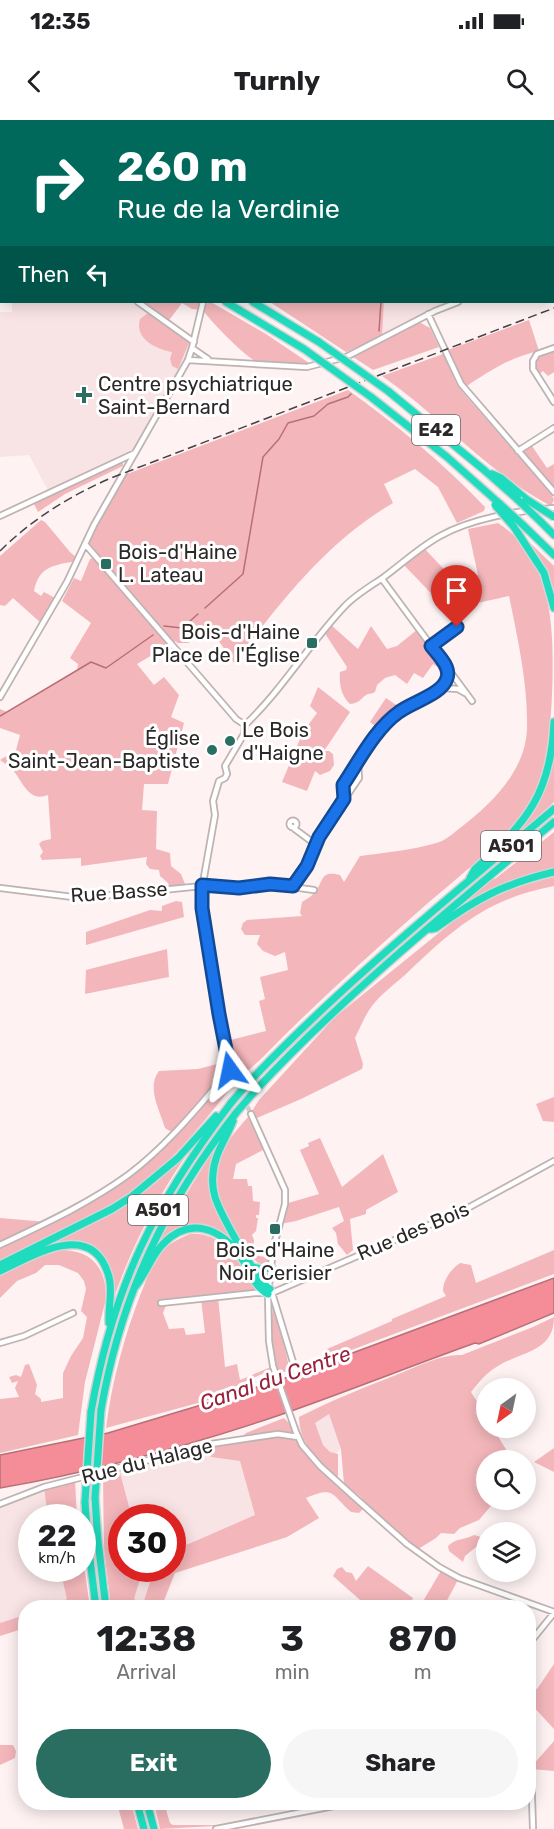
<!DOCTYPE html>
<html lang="en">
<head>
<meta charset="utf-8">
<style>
	:root { --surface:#fff; --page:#f6f6f6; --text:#202124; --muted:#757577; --accent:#2a6e61 }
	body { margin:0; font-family:Rubik,sans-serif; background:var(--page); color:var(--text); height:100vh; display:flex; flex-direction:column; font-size:22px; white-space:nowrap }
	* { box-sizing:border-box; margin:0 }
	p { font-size:20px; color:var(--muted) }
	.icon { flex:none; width:33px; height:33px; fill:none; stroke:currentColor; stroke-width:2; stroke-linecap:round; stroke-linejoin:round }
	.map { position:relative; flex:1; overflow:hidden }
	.side { position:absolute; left:18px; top:1480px; width:518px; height:210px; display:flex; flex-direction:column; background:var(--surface); border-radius:24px; box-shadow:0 3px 15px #0003 }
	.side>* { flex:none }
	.hud { position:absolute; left:0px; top:0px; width:555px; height:183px; box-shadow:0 3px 15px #0003; background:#00695c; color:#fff; overflow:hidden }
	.needle { width:39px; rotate:213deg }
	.fabs { position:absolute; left:476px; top:1258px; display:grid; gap:12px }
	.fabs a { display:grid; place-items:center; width:60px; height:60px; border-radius:50%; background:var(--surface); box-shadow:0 3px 15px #0003; font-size:30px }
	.speed { position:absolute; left:18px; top:1384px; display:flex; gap:12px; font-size:30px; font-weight:700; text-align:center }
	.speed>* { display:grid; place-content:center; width:78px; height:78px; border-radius:50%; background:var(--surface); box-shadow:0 3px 15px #0003; line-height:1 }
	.speed small { font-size:15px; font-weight:400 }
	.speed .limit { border:9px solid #d22; background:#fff; color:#111 }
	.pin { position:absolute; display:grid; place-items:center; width:51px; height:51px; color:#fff; margin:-62px -26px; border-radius:50% 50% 50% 0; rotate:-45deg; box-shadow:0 0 6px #0007 }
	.pin .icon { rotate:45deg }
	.me { position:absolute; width:66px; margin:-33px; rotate:348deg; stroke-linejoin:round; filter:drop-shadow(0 0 4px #0008) }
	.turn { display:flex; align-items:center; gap:21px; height:126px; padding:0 18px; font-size:27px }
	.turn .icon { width:78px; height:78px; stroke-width:2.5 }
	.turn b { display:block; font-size:42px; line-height:51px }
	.then { display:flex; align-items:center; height:57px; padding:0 18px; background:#0003; gap:12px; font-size:22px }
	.eta { display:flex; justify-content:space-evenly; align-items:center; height:102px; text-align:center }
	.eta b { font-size:36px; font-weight:700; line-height:42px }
	.action { display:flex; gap:12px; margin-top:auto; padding:12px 18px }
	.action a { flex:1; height:69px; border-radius:36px; background:var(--accent); color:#fff; font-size:24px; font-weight:700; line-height:69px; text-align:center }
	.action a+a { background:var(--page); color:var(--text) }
	.status { display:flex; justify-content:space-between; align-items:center; height:42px; padding:0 30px; background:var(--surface); direction:ltr }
	.status svg { height:16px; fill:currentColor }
	header { display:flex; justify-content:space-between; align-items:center; height:78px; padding:0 18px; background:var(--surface); font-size:27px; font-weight:700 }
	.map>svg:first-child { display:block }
	.built { fill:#f9e4e5; fill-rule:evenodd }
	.green { fill:#f3b7bb; fill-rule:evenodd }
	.water { fill:#f48d97; stroke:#b86f76; stroke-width:1.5 }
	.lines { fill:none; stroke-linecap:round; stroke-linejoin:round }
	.stream { stroke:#b86f76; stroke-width:1.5 }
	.minor-tunnel { stroke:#d4caca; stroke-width:4.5; stroke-dasharray:4.5 2; stroke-linecap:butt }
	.minor-casing { stroke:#beb3b3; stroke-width:8 }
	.highway-casing { stroke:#d5d4d4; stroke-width:10 }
	.minor { stroke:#fff; stroke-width:4.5 }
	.highway { stroke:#1fdcbe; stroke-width:7 }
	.rail { stroke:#464142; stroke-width:1.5; stroke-dasharray:9 4.5; stroke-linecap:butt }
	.highway-bridge-casing { stroke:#d5d4d4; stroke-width:10; stroke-linecap:butt }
	.highway-bridge { stroke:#1fdcbe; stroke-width:7 }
	.route-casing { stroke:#114b97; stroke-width:15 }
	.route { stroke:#1a73e8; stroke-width:10 }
	.poi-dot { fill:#2a6e61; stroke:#fff; stroke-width:2 }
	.labels { text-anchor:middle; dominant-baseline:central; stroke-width:6; stroke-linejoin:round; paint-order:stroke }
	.shield { fill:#fff; stroke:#6b6868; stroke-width:1.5 }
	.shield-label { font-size:18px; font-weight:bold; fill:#2c2828 }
	.poi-label { font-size:20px; fill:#2c2828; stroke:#fff; text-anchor:start }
	.street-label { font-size:20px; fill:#2c2828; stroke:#fff }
	.water-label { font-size:21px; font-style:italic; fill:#99203a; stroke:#fff }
</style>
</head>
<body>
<div class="status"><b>12:35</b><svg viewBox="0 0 49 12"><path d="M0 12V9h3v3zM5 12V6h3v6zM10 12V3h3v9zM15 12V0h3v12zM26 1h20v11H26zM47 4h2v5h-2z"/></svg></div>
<header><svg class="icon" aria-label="back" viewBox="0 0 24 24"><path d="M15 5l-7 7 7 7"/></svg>Turnly<svg class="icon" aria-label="search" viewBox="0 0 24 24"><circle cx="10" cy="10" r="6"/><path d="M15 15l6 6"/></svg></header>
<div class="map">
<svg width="554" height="1709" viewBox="0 0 554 1709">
	<rect width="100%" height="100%" fill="#fef2f3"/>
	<path class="built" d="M12,182H138L194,222L135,333L50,374L29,335L0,337V192H12Z
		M384,182H458L382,217Z
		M413,1255L341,1329L308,1356L304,1377L319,1398L287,1417L175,1453L143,1484L133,1479L136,1472L111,1488L104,1428L103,1356L119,1352V1349L207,1325L208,1329L300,1305L299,1297ZM122,1398H172V1449H122Z
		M44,1367L75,1386L77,1398H32V1449H82L83,1438L88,1473L46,1488H26L25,1495L0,1503V1384Z"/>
	<path class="green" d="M190,0H409V2Z
		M138,182H200L203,185L211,182L266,214L309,243C293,245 277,248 261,244C250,242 210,201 203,190L192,189L182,183L167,203Z
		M270,182H384L382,217L346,232Z
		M148,193L189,223L178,249L172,246L170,239L172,232C156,229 134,219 140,199Z
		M529,200L539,231C510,237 488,252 464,268L454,249L448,230Z
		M419,202L430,208L439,227L373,250L353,237Z
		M554,228V252L548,256L543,251L537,256L533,241L535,236Z
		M443,234L457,265L466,276L552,375L554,380L551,386C488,353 440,296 382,256Z
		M348,270C397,305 444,344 485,387L484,391L457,403L438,367L415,349L384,364L393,383C325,423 281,482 234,543L212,511L205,519L197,518L188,523H177L176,521L137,544L154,565L164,557L179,575L171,597L184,603L168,664H144L142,690L157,691L156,729L170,733L171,746L181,754L185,764L184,766L170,768L168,763L160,756L159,750L150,749L146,744L147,737L81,746V738L42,740L40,736L43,732L39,724L42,721L51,719L48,675C28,683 23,661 12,649C9,646 4,643 0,640L16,630L20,615L0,608V589L7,592L77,550L78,544L70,538L91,503L62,481L74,458L81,461L90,439L93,438L126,476L128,475L85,424L97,399L127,354Z
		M530,323L547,348L554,344V372L518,331Z
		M123,339V346L65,374L38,392L33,382Z
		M41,400L45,402L70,432L78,439L77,441C54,445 39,446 34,471L41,476L44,472L57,479L42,504L13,478L5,486L0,485V436Z
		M498,403C537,428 550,474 552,518C554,558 552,634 536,670C517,714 456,758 420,790C367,837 314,885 264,936C256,944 245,953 239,959L233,946L227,921L266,911L259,881L265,879L260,857L288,850L285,832L275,836L263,831L257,824L260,815H245L241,809L243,803L247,800L302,796L300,793L302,782C306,779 311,777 314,773C325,761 319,750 340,755L344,762L360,736C383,733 421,729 442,721C448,718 455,712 460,708C492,684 526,650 527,608C528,564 518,520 509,476L464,486L449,492L402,443L423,427L455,461L478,455L468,409Z
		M526,419L554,446V471L549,455Z
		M330,504L358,529L371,506L387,529L397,526L418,509L447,547L448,554L433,544L423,558L414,553L407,564L395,555L385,558L377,565L375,572C373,573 370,574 368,574C360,578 361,583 350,584C341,575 339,564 340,552L346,550L347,547L324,512Z
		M318,567L350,592L324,631H329L333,634L334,645L330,651L320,655L315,651L307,671L282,662L303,612L317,593L310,586Z
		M386,578L402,589L380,610L370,602Z
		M554,633V682L507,725L506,723C532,698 549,669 554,633Z
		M554,712V750C522,758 493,767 464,785L463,783L493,758L495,759Z
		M554,757V766C487,779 454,808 406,854C395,864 381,874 372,886C365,895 360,908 355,918L363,944L362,949L301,979L257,998L252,991L259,980L335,897L461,795C490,776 520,765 554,757Z
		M176,781L182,782L184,797L86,825V812L150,790L162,791V786Z
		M167,829L169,857L85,874L86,850Z
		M217,944L221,950L212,960L220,962L228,953L232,967C206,998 183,1029 152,1056C109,1093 51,1115 0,1141V1098L47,1102L131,1053L173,1013L165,1008C160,991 146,967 159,951L198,949Z
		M554,977V1002L543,1001L536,984Z
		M249,996L267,1026L263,1030L236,1044L233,1059H247L248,1066H252L253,1081L260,1082L259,1095H256V1098H258L256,1111L252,1115L254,1120L253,1135L272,1138C269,1141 265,1145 261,1144C252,1143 228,1101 223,1092C219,1082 215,1071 215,1060C216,1033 232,1015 249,996Z
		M222,1016L210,1062L242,1135C219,1115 201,1091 170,1115C163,1119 160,1126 152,1130Z
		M320,1018L342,1067L383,1034L398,1072L366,1090V1094L350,1099L353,1130L347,1135L338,1124L336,1113L332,1108L344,1101L339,1087L296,1101L280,1104L285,1084L319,1074L300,1030L309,1026L308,1023Z
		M197,1020C159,1073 132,1124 111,1186L112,1156L102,1137L67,1123L38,1129L132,1079L157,1062Z
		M190,1114C225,1111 240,1145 255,1169L254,1171L218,1177L225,1247L237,1244L240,1260L273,1246L269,1227L273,1185L279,1200L289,1247L288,1251L281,1253L274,1248L209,1280L106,1308C112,1261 124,1217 141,1173C147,1159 152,1142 162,1131C170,1123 180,1118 190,1114ZM201,1179L205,1213L186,1215L184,1208L169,1209L163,1193L167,1183Z
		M64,1130C95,1132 106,1150 106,1179L85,1262L78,1315L0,1333V1279L19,1277L15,1268L18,1261L12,1263L9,1257L16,1255L21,1257L25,1245L29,1244L37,1265L35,1274L41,1279V1282L63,1278V1253L71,1236L83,1218L87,1197L81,1191L86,1169L84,1161L78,1153L59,1145H45L36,1153L17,1161L0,1178V1156L49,1132Z
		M554,1130V1154L330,1238L327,1229L392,1201V1199L446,1176L443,1171C443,1160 451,1149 460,1143L471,1145L476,1163Z
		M554,1197C554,1232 522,1231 498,1246C487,1252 479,1262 471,1272L486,1296V1308H493L513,1341H486V1380H496L479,1400L460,1408L454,1414L441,1413L436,1418L415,1431L365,1387L359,1393L351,1392C331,1374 334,1366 306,1378L319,1398L287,1417L175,1453L161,1488H111L104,1428L103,1353L119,1349L132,1398H122V1449H143L134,1479L143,1484L152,1456V1449H172L173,1429L191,1423L255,1395L240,1341L211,1337L207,1325L241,1318L246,1313L284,1298L294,1308L306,1329L360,1382L362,1378L344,1364L341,1329L329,1294L315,1303L323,1325L330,1332L338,1334V1357C323,1350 305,1327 301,1311C300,1307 299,1301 299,1297C330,1281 363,1268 396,1255C416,1247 441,1234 462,1235L533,1207Z
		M554,1328V1352L534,1342Z
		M75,1359L77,1398H48L44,1367Z
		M474,1415L481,1417V1423L465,1436L463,1442L449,1431L448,1426C456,1418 465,1420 474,1415Z
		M83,1438L90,1488H46L67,1479L60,1449H82Z
		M368,1446L413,1478L408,1488H369L333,1456L337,1449L342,1447L346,1452L352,1453L356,1461Z
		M442,1449L459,1458L443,1488H431L422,1483Z
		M25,1495V1508L0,1516V1503Z
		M554,1544V1609L528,1581V1566L537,1569Z
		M554,1621V1651L531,1649V1647Z
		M0,1625H13L16,1631L15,1638L0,1645Z
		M117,1683H131L138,1709H124Z
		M154,1683H164L170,1703L173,1705H233L160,1709Z"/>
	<path class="water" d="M554,1158V1193L479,1224L475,1223C408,1247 341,1274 274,1297C184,1327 93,1352 0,1368V1335L108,1313L211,1282L288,1257Z"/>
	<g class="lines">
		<path class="stream" d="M406,2V0
			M379,211L381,182
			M205,488L243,454L263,337L279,319L288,303L314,296L328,284L348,277L351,274
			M164,506L182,508L198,494
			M0,596L91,542L106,548L153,515"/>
		<path class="minor-tunnel" d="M236,963L251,994"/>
		<g class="minor-casing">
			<path id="minor" d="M190,0V2
				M0,155H2
				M138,182L194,222
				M428,194L461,264L554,372
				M192,228L208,239
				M554,228L537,234L533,241V249L554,282
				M188,240L307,247L346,237L435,191L458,182
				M518,331L554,308
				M0,396L135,333
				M85,424L236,599L245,605
				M382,459L472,581
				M431,527L457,507
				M442,568L448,558L447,551
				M0,577L67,462L94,405L188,240L192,228L203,182
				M245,605C282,570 309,524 344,487C355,475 371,466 384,457C403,443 420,427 440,416C470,399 519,390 554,388
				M344,679L343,665L358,642
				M289.5 704a3.5 3.5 0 1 1 7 0a3.5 3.5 0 1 1-7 0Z
				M292,707L315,724
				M293,766L307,746L319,717L359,658L358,642L384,605L402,589L442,568L458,569L465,573
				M0,768L81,778L202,766L239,768L270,764L314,770
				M236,963L230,950L221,905L201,774L215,695L213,681L219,661L225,658L227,654L225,646L244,614L245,605
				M251,994L285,1070V1084L273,1129L268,1174L269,1221L273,1246L296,1312L302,1325L320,1346L352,1375L407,1424L439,1447L459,1458L554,1492
				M0,1125C44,1104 88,1084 128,1055C167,1026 199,986 230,950
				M272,1173L296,1252
				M161,1183L255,1173H272L466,1089L554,1041
				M0,1223L24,1216L73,1193
				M0,1384L44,1367L211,1324L278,1314L298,1317
				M528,1525L554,1493
				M528,1641L531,1647L533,1709
				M216,1709L349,1683"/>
		</g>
		<g class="highway-casing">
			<path id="highway" d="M51,0V2
				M65,0V2
				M0,41H2
				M0,60H2
				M0,73L2,74
				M226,182L304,229
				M253,182L319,222
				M388,271L484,350L518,380
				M371,277L447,337L500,384
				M492,354L501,358L526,379
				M541,402L554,415
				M523,405L554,435
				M514,407L544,453L554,488
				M470,758L475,749C527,702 551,674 554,602
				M431,809L436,808C477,778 504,764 554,752
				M249,962C343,863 450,777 554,689
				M254,972C346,873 451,789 554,702
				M233,1001C226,1019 214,1034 213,1054C212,1062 213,1070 215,1077C220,1093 258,1163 270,1169
				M0,1145L112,1089L131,1077L178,1038L216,996
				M253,1147L261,1149L272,1148
				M0,1151C34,1135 93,1098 109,1157C113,1172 108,1187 109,1203
				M135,1167C146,1154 151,1136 163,1124C190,1096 221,1108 241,1137C249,1149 255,1168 268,1174
				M101,1290C121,1175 164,1085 236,993
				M91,1292C113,1166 154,1084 231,983
				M95,1378L98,1421L106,1488
				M85,1382L88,1423L96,1488
				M137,1683L144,1709
				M147,1683L154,1709"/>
		</g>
		<use href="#minor" class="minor"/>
		<use href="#highway" class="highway"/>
		<path class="rail" d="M0,431C32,399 70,376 111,358L554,188"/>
		<g class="highway-bridge-casing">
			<path id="highway-bridge" d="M319,222L388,271
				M304,229L371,277
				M526,379L554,397
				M518,380L541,402
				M500,384L523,405
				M495,385L514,407
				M231,983L249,962
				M236,993L254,972
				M95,1378L101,1290
				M85,1382L91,1292"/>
		</g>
		<use href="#highway-bridge" class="highway-bridge"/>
	</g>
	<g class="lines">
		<g class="route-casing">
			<path id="route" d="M230,950L219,894L202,788V765L239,768L270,764L293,766L307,746L319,717L344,679L343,665C359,641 375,609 399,592C412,582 443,574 447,558C451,547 438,535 431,526L457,507"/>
		</g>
		<use href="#route" class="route"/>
	</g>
	<g class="poi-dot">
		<path d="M81 266h6v6h6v6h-6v6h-6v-6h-6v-6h6z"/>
		<rect x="100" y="438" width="12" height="12" rx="3"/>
		<rect x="306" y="517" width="12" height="12" rx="3"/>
		<circle cx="230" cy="621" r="6"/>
		<circle cx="212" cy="630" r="6"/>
		<rect x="269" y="1103" width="12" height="12" rx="3"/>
	</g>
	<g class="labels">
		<g class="shield">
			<rect x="412" y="295" width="48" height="30" rx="4.5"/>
			<rect x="481" y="711" width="60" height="30" rx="4.5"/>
			<rect x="128" y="1075" width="60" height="30" rx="4.5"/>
		</g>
		<g class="shield-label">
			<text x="436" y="310">E42</text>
			<text x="511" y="726">A501</text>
			<text x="158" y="1090">A501</text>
		</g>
		<g class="poi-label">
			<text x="98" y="264">Centre psychiatrique<tspan x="98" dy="23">Saint-Bernard</tspan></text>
			<text x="118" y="432">Bois-d'Haine<tspan x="118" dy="23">L. Lateau</tspan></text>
			<text x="300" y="512" text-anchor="end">Bois-d'Haine<tspan x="300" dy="23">Place de l'Église</tspan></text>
			<text x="242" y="610">Le Bois<tspan x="242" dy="23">d'Haigne</tspan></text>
			<text x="200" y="618" text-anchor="end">Église<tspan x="200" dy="23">Saint-Jean-Baptiste</tspan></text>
			<text x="275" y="1130" text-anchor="middle">Bois-d'Haine<tspan x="275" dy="23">Noir Cerisier</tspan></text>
		</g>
		<g class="street-label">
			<text transform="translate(119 772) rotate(-4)">Rue Basse</text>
			<text transform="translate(413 1111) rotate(-23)">Rue des Bois</text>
			<text transform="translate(147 1341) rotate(-14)">Rue du Halage</text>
		</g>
		<g class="water-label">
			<text transform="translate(275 1258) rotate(-19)">Canal du Centre</text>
		</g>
	</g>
</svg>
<div class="fabs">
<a><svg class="needle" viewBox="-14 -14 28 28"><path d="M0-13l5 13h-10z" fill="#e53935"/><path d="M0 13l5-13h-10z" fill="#757577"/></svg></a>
<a><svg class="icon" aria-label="search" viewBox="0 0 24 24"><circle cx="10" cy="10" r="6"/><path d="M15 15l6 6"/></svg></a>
<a><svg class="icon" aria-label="layers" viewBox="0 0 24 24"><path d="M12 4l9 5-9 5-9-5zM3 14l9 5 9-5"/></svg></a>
</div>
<div class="speed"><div>22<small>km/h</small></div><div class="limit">30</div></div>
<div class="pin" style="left:457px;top:507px;background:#d93025"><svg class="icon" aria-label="arrive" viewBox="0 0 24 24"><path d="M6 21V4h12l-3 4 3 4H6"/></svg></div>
<svg class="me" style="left:230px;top:950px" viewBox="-20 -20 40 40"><path d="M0-17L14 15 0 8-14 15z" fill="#1a73e8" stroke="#fff" stroke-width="4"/></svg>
<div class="hud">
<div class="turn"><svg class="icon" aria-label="right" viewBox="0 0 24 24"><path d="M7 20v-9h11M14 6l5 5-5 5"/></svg><div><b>260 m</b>Rue de la Verdinie</div></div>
<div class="then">Then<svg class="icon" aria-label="left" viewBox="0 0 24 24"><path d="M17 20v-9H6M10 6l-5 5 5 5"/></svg></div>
</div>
<section class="side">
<div class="eta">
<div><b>12:38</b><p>Arrival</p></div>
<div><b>3</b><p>min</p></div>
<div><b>870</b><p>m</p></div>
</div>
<div class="action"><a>Exit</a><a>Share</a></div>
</section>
</div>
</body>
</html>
